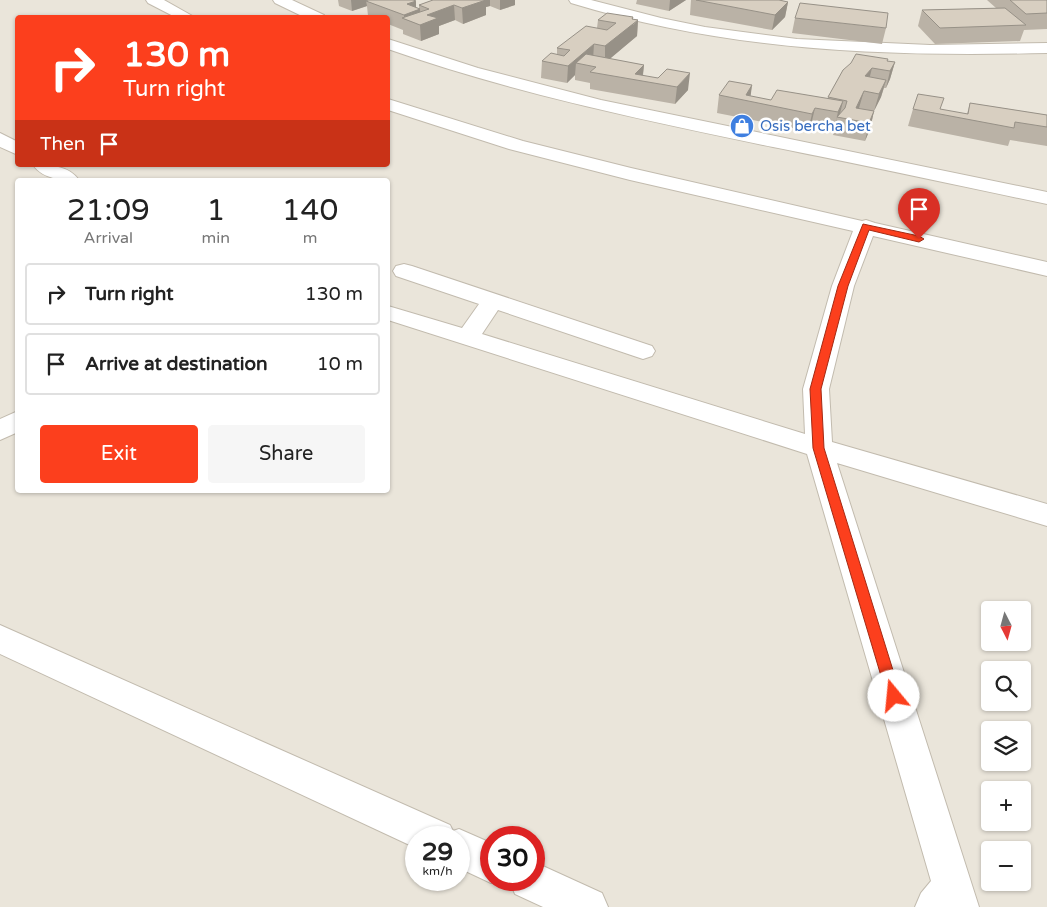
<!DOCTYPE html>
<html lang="en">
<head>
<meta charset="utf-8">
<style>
	:root { --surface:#fff; --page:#f6f6f6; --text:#222; --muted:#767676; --line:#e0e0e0; --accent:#fc3f1d }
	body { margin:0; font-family:"Varela Round",sans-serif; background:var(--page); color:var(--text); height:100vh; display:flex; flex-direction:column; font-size:19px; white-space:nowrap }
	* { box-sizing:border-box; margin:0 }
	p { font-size:16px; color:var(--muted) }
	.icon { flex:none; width:28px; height:28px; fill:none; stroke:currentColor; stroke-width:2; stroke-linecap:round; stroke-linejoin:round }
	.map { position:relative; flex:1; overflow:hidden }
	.drawer { position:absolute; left:15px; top:178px; width:375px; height:315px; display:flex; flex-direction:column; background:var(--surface); border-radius:5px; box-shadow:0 1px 4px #0004 }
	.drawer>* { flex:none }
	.hud { position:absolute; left:15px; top:15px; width:375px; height:152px; border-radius:5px; box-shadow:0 1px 4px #0004; background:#fc3f1d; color:#fff; overflow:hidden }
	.needle { width:32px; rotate:174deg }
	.buttons { position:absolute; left:981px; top:601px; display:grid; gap:10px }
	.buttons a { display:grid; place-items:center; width:50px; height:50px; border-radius:5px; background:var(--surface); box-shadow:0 1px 4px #0004; font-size:25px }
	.speed { position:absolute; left:405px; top:826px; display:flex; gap:10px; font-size:25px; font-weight:700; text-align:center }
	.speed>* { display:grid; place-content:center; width:65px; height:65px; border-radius:50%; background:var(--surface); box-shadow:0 1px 4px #0004; line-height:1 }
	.speed small { font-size:12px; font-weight:400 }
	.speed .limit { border:8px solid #d22; background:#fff; color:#111 }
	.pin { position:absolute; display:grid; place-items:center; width:42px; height:42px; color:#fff; margin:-51px -21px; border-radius:50% 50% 50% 0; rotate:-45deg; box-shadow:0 0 5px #0007 }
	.pin .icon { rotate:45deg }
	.me { position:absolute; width:55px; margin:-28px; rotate:343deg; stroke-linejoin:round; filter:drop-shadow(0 0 4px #0008) }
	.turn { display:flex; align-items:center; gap:18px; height:105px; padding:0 25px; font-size:22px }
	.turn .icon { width:65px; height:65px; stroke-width:2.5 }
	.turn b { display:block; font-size:35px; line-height:42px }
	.then { display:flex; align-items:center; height:48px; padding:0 25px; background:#0003; gap:10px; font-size:19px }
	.eta { display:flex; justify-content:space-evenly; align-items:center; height:85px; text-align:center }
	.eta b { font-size:30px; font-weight:600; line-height:35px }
	.cta { display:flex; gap:10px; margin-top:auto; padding:10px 25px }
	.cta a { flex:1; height:58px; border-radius:5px; background:var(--accent); color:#fff; font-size:20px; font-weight:600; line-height:58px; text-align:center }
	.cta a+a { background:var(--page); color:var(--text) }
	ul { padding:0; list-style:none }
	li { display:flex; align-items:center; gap:15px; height:62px; margin:0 10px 8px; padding:0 15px; border:2px solid var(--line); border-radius:5px }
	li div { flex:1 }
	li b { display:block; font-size:19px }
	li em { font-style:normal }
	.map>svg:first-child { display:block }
	.residential { fill:#eae5da; fill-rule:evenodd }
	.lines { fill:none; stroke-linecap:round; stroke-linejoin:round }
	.minor-casing { stroke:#c2bbae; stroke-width:2 }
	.minor { fill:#fff; fill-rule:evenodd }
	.wall { fill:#bab2a6 }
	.shaded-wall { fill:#979187 }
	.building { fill:#d8cfc1; stroke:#979187 }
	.route { fill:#fc3f1d; stroke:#a42913 }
	.labels { text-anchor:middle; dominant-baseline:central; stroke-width:5; stroke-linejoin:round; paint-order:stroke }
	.far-shop-label { font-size:15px; fill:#366cbe; stroke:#fff; text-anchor:start }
</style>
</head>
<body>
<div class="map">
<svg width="1047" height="907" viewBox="0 0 1047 907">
	<rect width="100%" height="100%" fill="#f6f3ec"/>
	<path class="residential" d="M0,0H1047V907H0ZM18,18H388V165H18ZM18,180H388V490H18ZM990,610H1022V642H990ZM990,670H1022V702H990ZM990,730H1022V762H990ZM990,790H1022V822H990ZM416,838H459V880H416ZM491,838H534V880H491ZM990,850H1022V882H990Z"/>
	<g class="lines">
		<g class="minor-casing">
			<path id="minor" d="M146,0H164L196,18H177L148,3Z
				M273,0H292L324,15L326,18H306L275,3Z
				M569,0H591L661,18L705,27L797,39L930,45L1047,43V53C884,57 728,51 571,3Z
				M388,39L478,68L601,100L1047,192V204C956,185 864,165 773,147C643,120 513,93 388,49Z
				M388,99L523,141L631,168L862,221L866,220L875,223L1047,262V276L873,236L854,286L829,389L832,442L1047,504V526L837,463L979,907H915L921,893L931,881L807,454L388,320V306L462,328L479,304L396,276L393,271L396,266L404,264L412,266L652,346L655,351L652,356L643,359L634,356L498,310L482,334L805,434L803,389L832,286L853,231L630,180L509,149L388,110Z
				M0,133L18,142V155L0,147Z
				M33,165C50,165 68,165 79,180C62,180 44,180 33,165Z
				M18,411V432L0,440V419Z
				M0,625L450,825L453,831L459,829L491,843V880H497L491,883L459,868V838H416V848L0,654Z
				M534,862L602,893L608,907H543L515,894L509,880H534Z"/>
		</g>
		<use href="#minor" class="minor"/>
	</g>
	<path class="wall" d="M338,0H413L416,7L419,9V5L433,0H515V5L500,10L490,6L486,7V15L463,24L455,20L439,26V34L421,41L403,34V30L388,24V18H371L368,16L367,6L352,11L339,6Z
		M637,0H686L669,11L636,4Z
		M691,0H779L788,2L785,17L772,30L690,15Z
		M987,0H1047V29L1024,30L1020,41L935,44L918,26L922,10L996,8Z
		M795,18L886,28L882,44L792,33Z
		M633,19L638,20L637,36L609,59L644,65L643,76L688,90L675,104L590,89V83L575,80V75L567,83L541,78L542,61L557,54V48L597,28L598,20Z
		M887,61L895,62L890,79L886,88H884L881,97L874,111L859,109L874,111L870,129L865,141L833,135L835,128L834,129L811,125L808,131L717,113L719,95L752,85L750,96L771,100L827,99L843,70Z
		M970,103L1047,115V146L1010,140L1008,146L908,126L913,109L967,114Z"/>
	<path class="shaded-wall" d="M351,0H369L366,1L367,6L352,11Z
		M474,0H490V6L486,7V15L463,24L462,8Z
		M500,0H515V5L500,10Z
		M670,0H686L669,11Z
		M416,1V10L420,9L421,24L427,15L454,5L455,20L439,26V34L421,41L420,25L404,19V15L407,4Z
		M788,2L785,17L772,30L775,15Z
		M633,17V25L638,20L637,36L605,63V46Z
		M594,44L593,60L576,63L575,75L567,83L568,66Z
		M895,62L890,79L886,88L890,71Z
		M644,65L642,81L635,74Z
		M872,68L868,84L865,76Z
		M690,73L688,90L675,104L677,87Z
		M886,80L881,97L874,111L879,94Z
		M752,85L750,101L746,95Z
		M864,91L859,108L854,120L856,108Z
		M843,101L839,118L837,117L834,129L838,112Z
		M815,108L811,125L808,131L812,114Z
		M874,111L870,129L865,141L869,123Z"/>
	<path class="building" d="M368,0H413L416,1L407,4L420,9L404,15L366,1Z
		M433,0H486L462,8L454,5L427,15L438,18L420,25L402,18L429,9L419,5Z
		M696,0H779L788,2L775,15Z
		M1010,0H1047V13L1026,14Z
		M800,3L888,13L886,28L795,18Z
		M1005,8L1026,25L940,28L922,10Z
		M607,13L633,17L632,19L638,20L605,46L594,44L568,66L542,61L551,53L564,56L570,50L557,48L586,26L607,30L616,23L598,20Z
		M586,54L644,65L635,74L658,78L667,69L690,73L677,87L590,72L596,67L576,63Z
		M856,54L888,59L887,61L895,62L890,71L872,68L865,76L886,80L879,94L864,91L856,108L874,111L869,123L837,117L845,108L847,101L828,97L843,70L851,63Z
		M729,81L752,85L746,95L771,100L777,90L843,101L838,112L815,108L812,114L719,95Z
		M918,94L944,98L940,109L968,114L970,103L1047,115V127L1015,122L1014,128L913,109Z"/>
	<path class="route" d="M863,224L919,236L924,239L919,242L869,230L848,286L821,389L824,448L901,696L899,701L894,702L889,701L887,696L813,448L810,389L838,286Z"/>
	<defs>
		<g id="shop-disc" transform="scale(1.25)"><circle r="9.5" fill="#3f7fe0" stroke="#fff"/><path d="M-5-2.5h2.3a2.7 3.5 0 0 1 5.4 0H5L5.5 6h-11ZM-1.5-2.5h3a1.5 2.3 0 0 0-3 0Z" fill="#fff"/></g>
	</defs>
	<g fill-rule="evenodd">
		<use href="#shop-disc" x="742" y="126"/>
	</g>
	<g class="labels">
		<g class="far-shop-label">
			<text x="760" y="126">Osis bercha bet</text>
		</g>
	</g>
</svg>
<div class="buttons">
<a><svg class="needle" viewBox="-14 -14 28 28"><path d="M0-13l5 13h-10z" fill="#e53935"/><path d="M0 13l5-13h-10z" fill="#767676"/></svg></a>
<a><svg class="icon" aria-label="search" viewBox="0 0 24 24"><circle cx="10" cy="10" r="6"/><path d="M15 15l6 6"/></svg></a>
<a><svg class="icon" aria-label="layers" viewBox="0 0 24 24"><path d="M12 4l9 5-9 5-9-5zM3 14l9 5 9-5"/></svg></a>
<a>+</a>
<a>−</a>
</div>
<div class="speed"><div>29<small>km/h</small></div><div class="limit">30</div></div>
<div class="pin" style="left:919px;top:239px;background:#d93025"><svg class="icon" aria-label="arrive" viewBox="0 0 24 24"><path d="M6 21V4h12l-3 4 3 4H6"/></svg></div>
<svg class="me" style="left:894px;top:696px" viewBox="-20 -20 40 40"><circle r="19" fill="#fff"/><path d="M0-13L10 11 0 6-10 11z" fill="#fc3f1d"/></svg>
<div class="hud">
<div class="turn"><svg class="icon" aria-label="right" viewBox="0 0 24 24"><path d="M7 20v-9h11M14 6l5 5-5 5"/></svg><div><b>130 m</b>Turn right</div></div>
<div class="then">Then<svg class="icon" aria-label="arrive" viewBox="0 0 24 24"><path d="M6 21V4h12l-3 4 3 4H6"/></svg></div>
</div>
<section class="drawer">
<div class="eta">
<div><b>21:09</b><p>Arrival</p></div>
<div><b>1</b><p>min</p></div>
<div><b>140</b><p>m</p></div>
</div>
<ul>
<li><svg class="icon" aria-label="right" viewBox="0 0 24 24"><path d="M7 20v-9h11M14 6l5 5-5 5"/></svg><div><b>Turn right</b></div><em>130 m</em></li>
<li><svg class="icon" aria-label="arrive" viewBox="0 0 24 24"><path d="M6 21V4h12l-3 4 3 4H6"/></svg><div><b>Arrive at destination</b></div><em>10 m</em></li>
</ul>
<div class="cta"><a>Exit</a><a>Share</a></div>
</section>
</div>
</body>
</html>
